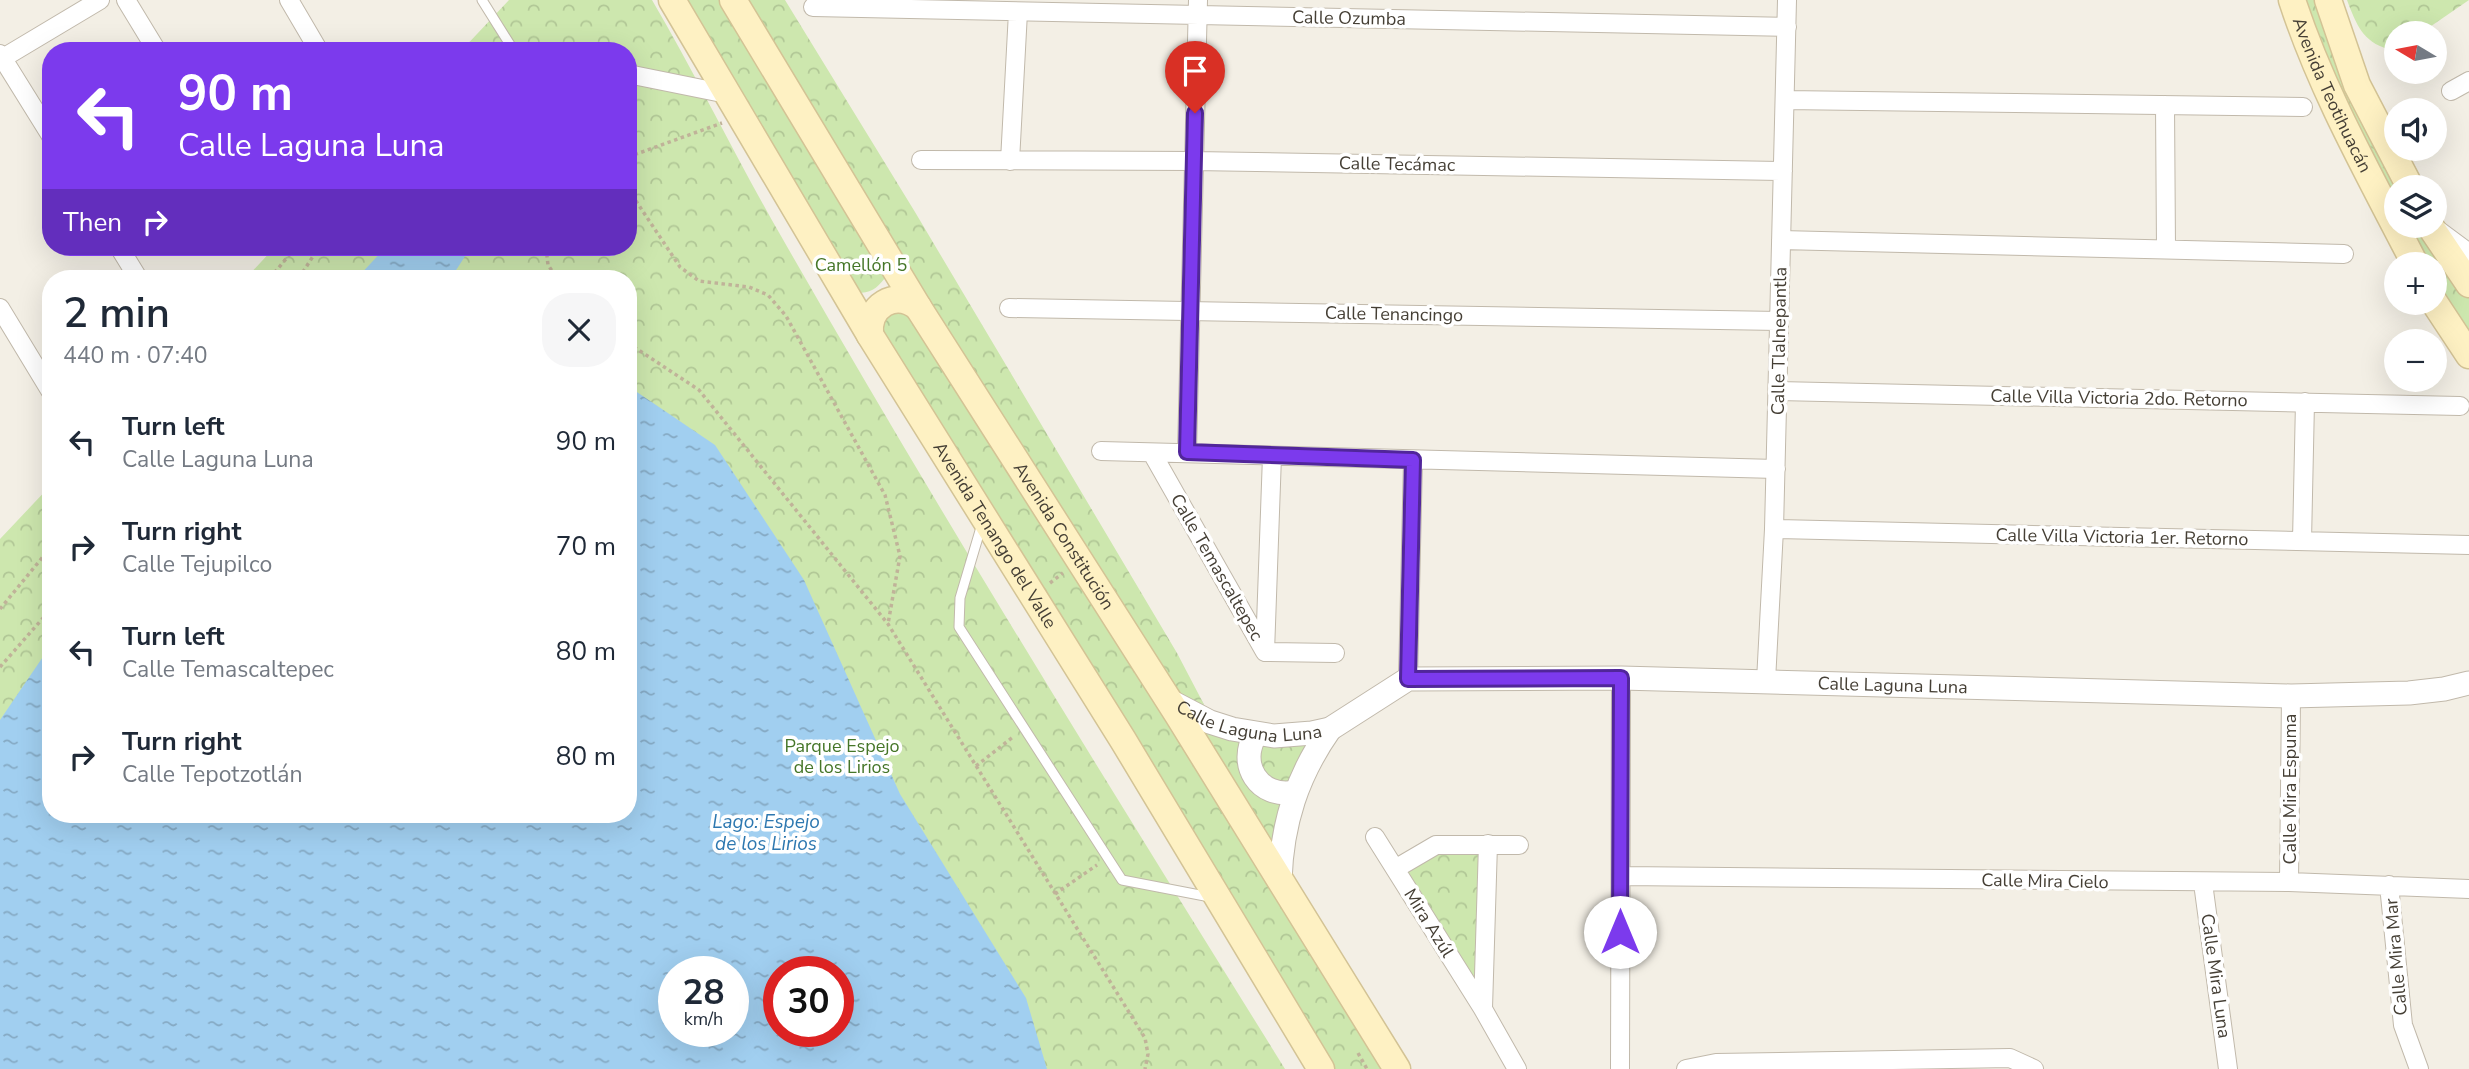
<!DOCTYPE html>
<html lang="en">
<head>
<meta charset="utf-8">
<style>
	:root { --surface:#fff; --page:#f6f6f7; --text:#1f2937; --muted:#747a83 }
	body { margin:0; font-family:"Nunito Sans",sans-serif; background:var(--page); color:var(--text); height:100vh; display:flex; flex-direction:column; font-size:26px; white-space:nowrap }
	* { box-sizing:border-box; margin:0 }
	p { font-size:23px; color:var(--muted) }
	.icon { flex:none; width:38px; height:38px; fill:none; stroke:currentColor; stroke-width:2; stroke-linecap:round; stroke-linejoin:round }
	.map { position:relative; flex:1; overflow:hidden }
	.details { position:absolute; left:42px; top:270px; width:595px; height:553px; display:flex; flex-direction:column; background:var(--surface); border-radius:28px; box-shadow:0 7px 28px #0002 }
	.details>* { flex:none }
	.hud { position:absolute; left:42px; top:42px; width:595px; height:214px; border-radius:28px; box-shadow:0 7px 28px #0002; background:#7c3aed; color:#fff; overflow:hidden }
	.needle { width:46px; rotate:280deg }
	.fabs { position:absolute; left:2384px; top:21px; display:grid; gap:14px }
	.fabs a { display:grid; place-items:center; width:63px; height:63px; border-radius:50%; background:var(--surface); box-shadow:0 7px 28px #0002; font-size:35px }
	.speed { position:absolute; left:658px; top:956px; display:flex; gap:14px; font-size:35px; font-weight:700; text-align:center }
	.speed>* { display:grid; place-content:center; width:91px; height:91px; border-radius:50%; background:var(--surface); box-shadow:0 7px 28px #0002; line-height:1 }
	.speed small { font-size:18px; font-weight:400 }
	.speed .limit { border:10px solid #d22; background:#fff; color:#111 }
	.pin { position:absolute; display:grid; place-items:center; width:60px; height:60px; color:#fff; margin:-72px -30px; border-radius:50% 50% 50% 0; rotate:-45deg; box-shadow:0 0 7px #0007 }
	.pin .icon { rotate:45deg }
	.me { position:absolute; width:77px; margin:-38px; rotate:0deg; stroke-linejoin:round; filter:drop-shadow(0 0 5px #0008) }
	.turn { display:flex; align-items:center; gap:24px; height:147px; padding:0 21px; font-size:32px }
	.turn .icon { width:91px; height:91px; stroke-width:2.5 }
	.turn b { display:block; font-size:49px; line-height:60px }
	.then { display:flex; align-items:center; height:66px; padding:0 21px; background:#0003; gap:14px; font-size:26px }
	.round { display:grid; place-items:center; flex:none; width:74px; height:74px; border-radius:28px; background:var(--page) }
	.headline { display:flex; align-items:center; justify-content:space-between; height:119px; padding:0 21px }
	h1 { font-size:42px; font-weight:600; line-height:52px }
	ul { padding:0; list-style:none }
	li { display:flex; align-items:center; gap:21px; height:105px; padding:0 21px }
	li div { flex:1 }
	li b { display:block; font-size:26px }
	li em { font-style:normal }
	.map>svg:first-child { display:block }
	.park { fill:url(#park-crowns); fill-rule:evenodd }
	.water { fill:url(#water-ripples); fill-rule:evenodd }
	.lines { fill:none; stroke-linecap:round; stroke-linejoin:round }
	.service-casing { stroke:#c1b9ab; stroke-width:11 }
	.minor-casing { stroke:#c1b9ab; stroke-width:20 }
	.tertiary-casing { stroke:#c1b9ab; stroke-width:25 }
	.secondary-casing { stroke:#d3c395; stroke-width:29 }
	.path { stroke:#c0b399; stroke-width:3.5; stroke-dasharray:3.5 3.5; stroke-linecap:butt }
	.service { stroke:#fff; stroke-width:9 }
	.minor { stroke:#fff; stroke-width:18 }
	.tertiary { stroke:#fff; stroke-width:23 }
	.secondary { stroke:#fef1c3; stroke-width:26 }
	.route-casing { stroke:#51269a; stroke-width:18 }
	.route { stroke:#7c3aed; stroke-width:12 }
	.labels { text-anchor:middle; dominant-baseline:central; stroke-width:7; stroke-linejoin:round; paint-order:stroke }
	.street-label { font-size:18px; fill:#453f35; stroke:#fff }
	.park-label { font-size:18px; fill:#457628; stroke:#fff }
	.water-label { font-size:19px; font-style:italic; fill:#2e78b0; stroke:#fff }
</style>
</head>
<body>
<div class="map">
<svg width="2469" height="1069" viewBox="0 0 2469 1069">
	<defs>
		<pattern id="park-crowns" width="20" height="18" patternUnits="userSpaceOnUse" patternTransform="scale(1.75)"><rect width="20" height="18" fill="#cde7ae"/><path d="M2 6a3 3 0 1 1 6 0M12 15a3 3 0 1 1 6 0" fill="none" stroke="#b1c796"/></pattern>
		<pattern id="water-ripples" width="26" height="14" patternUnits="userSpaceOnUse" patternTransform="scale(1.75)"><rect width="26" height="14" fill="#a1cff0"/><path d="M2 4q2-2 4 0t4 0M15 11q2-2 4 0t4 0" fill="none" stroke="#85a9c3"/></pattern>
	</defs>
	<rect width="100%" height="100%" fill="#f3efe5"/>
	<path class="park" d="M509,0H652C697,77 736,158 781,236C942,518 1114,794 1285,1069H0V539L51,485V814H628V278H246L275,247H628V51H461ZM674,971H733V1031H674ZM779,971H838V1031H779Z
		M675,0H730L887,275C879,287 870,295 856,292Z
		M739,0H785L915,212L1177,653L1210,716L1172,696Z
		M2299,0H2324L2396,187V215Z
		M2347,0H2469L2421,33H2396V45L2388,49C2363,42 2356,24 2347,0Z
		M2401,226H2424L2469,289V343L2434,288V264H2421Z
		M902,301L1394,1069H1325L873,319Z
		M1195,722L1245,741L1244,751L1289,798L1275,863Z
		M1259,739H1315L1292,786L1264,781L1254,749Z
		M1482,847L1479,995L1401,870L1436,849Z"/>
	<path class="water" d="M386,247H471L451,278H357Z
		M628,386L715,445L804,580L900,794L1026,998L1047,1069H0V720L51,645V814H628ZM674,971H733V1031H674ZM779,971H838V1031H779Z"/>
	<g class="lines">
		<g class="service-casing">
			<path id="service" d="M482,0L514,51
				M982,524L960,598L959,627L1122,880L1210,897"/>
		</g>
		<g class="minor-casing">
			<path id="minor" d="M126,0L157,51
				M289,0L319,51
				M813,7L1787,27
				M0,54L51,136
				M3,58L100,0
				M628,74L727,94
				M2451,91L2469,81
				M1785,100L2303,107
				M2165,105L2166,249
				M921,160L1194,161L1783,171
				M1010,161L1018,12
				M2438,230L2469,253
				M1781,240L2344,254
				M119,247L138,278
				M0,308L51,392
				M1009,308L1779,321
				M1778,391L2460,406
				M1101,451L1776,469
				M1187,452L1198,0
				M1152,453L1265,652
				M1774,529L2469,545
				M2302,541L2305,402
				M1265,652L1272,456
				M1265,652L1335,653
				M1408,679L1413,460
				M1766,681L1774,529L1787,0
				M1375,837L1483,1009L1517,1069
				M1395,869L1436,845H1519
				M1621,876L2289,882L2469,889
				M2289,882L2291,696
				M2203,883L2228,1069
				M2389,885L2403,1025L2419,1069
				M1483,1008L1488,844
				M1620,1069L1621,678
				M1686,1069L1716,1063L2010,1058L2034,1069"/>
		</g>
		<g class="tertiary-casing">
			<g id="tertiary">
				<path id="s1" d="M1168,700L1210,722L1232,729L1274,736L1312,733L1330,729L1408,679L1621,678L2291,696L2409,693L2444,689L2469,683"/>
				<path d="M1256,734C1237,764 1259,799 1295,792"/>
				<path d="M1280,880C1282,823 1297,776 1330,729"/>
			</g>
		</g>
		<g class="secondary-casing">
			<g id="secondary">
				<path id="s2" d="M672,0L870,335L1123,740L1321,1069"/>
				<path id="s3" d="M733,0L918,307L1178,715L1397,1069"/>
				<path id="s4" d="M2292,0C2322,92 2371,178 2415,264"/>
				<path d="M2328,0L2357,85L2410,187"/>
				<path d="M2430,226L2469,284"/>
				<path d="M2434,302L2469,355"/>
				<path d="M870,335C867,306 895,289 918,307"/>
			</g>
		</g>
		<path class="path" d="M628,157L722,123
			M628,189L680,267L699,281L749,287L768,295L786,316L885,495L900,556L888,624
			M546,247L548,265L557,278
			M270,278L296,247
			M299,278L319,247
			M628,343L699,390L888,624L1145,1038L1148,1054L1145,1069
			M1050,583L1063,573
			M0,609L51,547
			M0,667L51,609
			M976,766L1013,737
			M1055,894L1097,865
			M1358,1053L1367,1069"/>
		<use href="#service" class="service"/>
		<use href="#minor" class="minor"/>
		<use href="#tertiary" class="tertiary"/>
		<use href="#secondary" class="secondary"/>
	</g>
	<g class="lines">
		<g class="route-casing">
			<path id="route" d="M1195,113L1187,452L1413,460L1408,679L1621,678L1620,932"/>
		</g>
		<use href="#route" class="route"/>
	</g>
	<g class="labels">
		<g class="street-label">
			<text transform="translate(1349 18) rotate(1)">Calle Ozumba</text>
			<text stroke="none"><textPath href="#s4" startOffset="103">Avenida Teotihuacán</textPath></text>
			<text transform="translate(1397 164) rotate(1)">Calle Tecámac</text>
			<text transform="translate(1394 314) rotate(1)">Calle Tenancingo</text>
			<text transform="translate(1779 341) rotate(-89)">Calle Tlalnepantla</text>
			<text transform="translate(2119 398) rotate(1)">Calle Villa Victoria 2do. Retorno</text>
			<text stroke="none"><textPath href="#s2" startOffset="625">Avenida Tenango del Valle</textPath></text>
			<text stroke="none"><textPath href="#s3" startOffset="630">Avenida Constitución</textPath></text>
			<text transform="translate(2122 537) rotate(1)">Calle Villa Victoria 1er. Retorno</text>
			<text transform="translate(1217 567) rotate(60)">Calle Temascaltepec</text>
			<text stroke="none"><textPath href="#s1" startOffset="747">Calle Laguna Luna</textPath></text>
			<text stroke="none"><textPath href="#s1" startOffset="86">Calle Laguna Luna</textPath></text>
			<text transform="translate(2290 789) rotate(-90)">Calle Mira Espuma</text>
			<text transform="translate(2045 881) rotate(1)">Calle Mira Cielo</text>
			<text transform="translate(1429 923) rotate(58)">Mira Azúl</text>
			<text transform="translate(2396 957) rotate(-95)">Calle Mira Mar</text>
			<text transform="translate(2216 976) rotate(82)">Calle Mira Luna</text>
		</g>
		<g class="park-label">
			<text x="861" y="265">Camellón 5</text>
			<text x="842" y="746">Parque Espejo<tspan x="842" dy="21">de los Lirios</tspan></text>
		</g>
		<g class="water-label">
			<text x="766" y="822">Lago: Espejo<tspan x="766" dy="22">de los Lirios</tspan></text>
		</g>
	</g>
</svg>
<div class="fabs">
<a><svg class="needle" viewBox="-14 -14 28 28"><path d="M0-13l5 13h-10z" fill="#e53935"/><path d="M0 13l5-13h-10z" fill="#747a83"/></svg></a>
<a><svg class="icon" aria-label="sound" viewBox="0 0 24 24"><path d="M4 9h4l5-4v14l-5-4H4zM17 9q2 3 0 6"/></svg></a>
<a><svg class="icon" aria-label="layers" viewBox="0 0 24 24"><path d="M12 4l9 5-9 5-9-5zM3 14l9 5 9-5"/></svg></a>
<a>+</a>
<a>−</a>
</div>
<div class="speed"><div>28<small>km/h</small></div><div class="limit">30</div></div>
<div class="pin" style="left:1195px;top:113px;background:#d93025"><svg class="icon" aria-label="arrive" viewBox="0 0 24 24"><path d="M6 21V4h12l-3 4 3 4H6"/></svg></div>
<svg class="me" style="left:1620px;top:932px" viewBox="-20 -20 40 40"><circle r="19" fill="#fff"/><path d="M0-13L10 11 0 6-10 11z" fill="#7c3aed"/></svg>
<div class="hud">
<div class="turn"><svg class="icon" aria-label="left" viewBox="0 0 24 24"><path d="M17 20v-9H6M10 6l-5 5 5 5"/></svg><div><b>90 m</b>Calle Laguna Luna</div></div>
<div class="then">Then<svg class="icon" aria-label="right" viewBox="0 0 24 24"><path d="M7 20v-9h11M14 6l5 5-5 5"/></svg></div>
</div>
<section class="details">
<div class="headline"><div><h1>2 min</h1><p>440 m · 07:40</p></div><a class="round"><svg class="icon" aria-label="close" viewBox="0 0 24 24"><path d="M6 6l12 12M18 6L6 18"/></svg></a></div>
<ul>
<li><svg class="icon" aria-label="left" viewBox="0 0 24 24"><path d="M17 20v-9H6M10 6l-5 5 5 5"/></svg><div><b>Turn left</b><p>Calle Laguna Luna</p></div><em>90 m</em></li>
<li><svg class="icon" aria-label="right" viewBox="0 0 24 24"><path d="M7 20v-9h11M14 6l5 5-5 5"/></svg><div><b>Turn right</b><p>Calle Tejupilco</p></div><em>70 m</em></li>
<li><svg class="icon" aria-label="left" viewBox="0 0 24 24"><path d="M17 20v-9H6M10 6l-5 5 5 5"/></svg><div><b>Turn left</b><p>Calle Temascaltepec</p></div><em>80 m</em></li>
<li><svg class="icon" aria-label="right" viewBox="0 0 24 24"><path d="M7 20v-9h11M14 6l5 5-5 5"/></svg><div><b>Turn right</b><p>Calle Tepotzotlán</p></div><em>80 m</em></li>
</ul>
</section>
</div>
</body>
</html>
